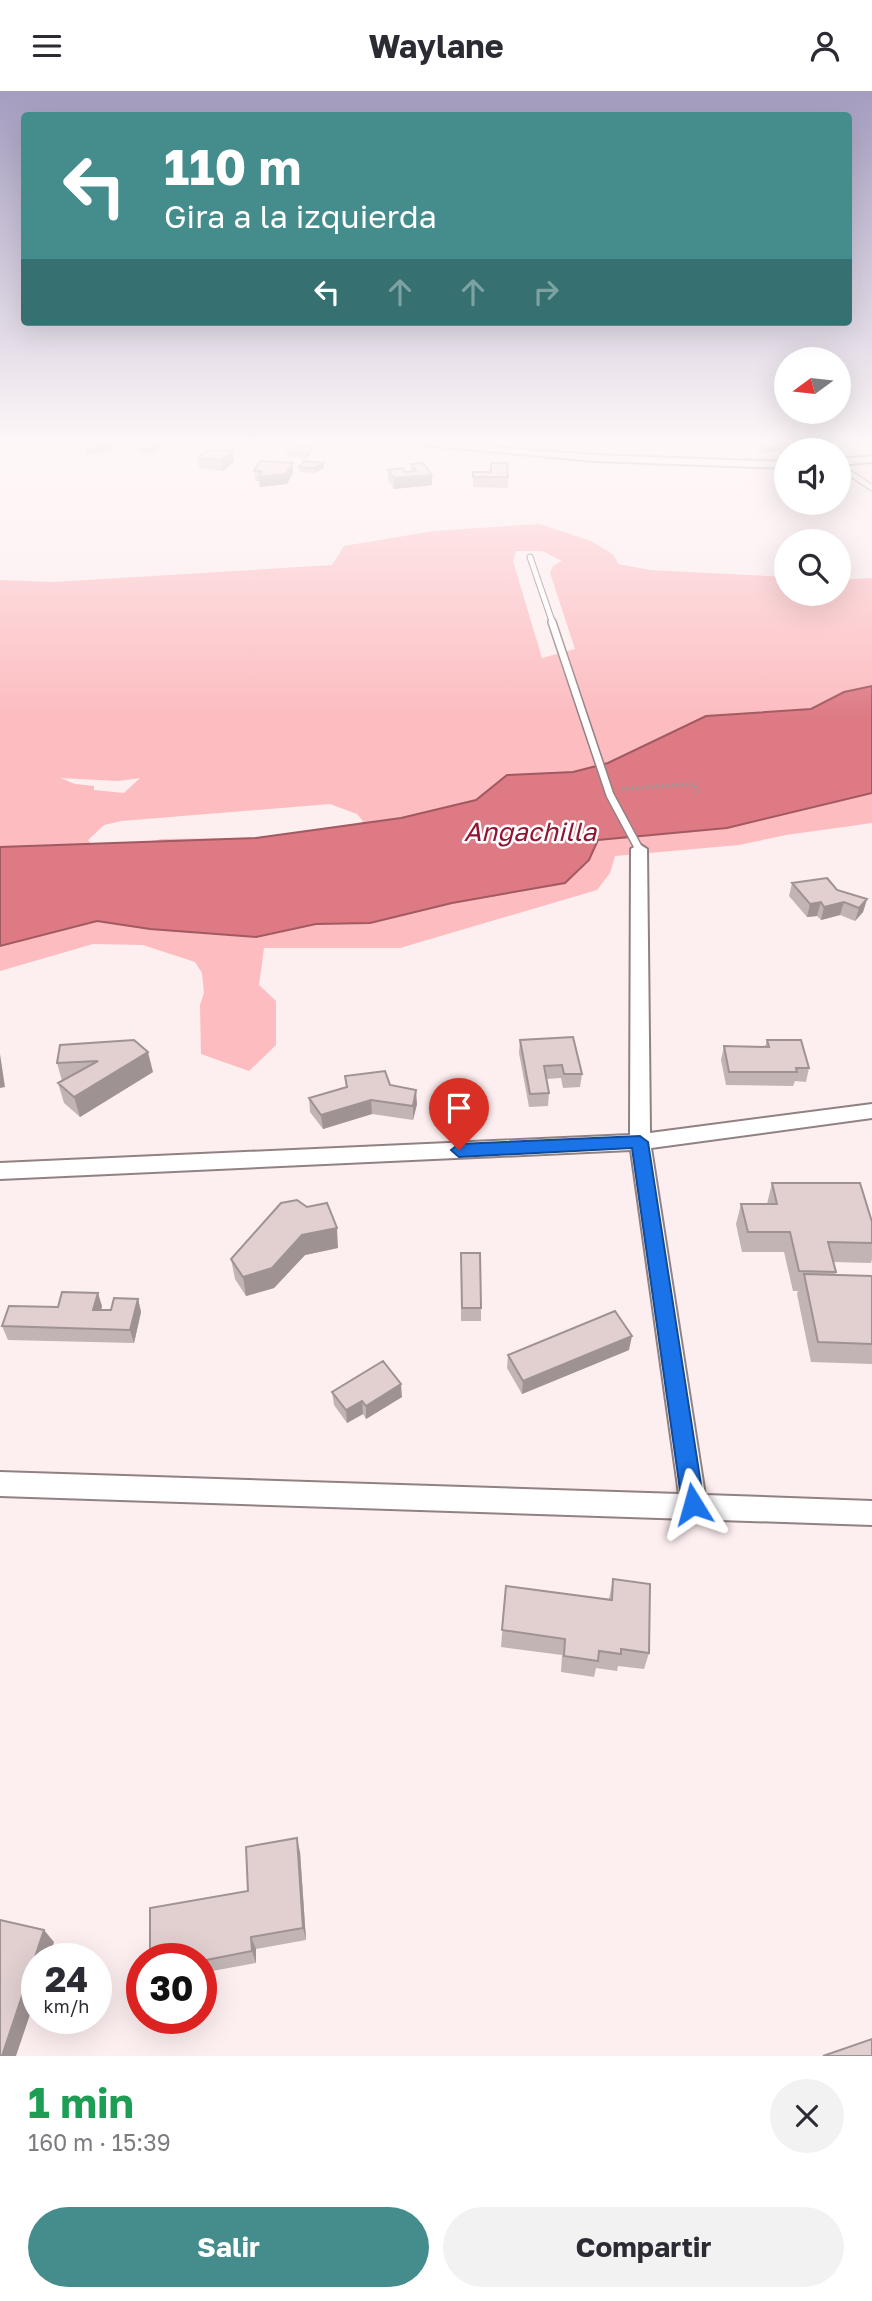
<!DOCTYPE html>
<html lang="es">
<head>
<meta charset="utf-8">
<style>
	:root { --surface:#fff; --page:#f2f2f3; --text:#2b2b33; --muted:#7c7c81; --accent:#458d8c }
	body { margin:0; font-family:"Golos Text",sans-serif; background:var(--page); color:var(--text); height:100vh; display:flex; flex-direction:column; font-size:26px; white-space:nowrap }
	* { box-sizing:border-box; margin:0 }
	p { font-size:23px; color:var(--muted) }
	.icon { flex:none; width:38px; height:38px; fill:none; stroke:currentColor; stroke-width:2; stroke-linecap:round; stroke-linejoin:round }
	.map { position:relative; height:1965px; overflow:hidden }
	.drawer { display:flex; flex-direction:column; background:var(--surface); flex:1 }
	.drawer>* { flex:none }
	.top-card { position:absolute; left:21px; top:21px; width:831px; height:214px; border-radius:7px; box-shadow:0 7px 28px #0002; background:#458d8c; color:#fff; overflow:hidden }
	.needle { width:46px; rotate:255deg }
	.controls { position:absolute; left:774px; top:256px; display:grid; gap:14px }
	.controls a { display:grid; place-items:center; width:77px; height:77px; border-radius:50%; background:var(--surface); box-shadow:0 7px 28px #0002; font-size:35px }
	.speed { position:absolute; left:21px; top:1852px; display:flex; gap:14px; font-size:35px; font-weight:700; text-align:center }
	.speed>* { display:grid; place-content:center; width:91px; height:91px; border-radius:50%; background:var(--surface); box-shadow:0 7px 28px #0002; line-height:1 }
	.speed small { font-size:18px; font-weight:400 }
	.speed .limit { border:10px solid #d22; background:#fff; color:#111 }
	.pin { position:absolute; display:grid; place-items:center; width:60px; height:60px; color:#fff; margin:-72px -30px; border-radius:50% 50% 50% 0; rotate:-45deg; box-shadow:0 0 7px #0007 }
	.pin .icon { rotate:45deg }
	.me { position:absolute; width:77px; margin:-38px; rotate:352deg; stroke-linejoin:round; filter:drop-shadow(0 0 5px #0008) }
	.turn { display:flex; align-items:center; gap:24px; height:147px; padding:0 28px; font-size:32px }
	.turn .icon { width:91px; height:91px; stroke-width:2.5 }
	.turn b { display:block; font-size:49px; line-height:60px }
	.lanes { display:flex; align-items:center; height:66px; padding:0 28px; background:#0003; justify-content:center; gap:35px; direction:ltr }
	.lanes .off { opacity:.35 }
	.round { display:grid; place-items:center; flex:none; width:74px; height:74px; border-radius:37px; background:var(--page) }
	.head { display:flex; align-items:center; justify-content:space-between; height:119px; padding:0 28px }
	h1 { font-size:42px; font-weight:700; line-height:52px; color:#1e9e55 }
	.cta { display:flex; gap:14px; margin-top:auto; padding:14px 28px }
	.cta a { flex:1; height:80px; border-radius:42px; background:var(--accent); color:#fff; font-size:28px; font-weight:700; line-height:80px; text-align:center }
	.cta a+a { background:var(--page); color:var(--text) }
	header { display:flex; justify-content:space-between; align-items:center; height:91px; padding:0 28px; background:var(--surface); font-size:32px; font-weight:700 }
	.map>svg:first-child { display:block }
	.green { fill:#fcbcc0; fill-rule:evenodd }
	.water { fill:#de7a84; stroke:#a15a61; stroke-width:2 }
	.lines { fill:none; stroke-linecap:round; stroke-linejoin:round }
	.lane-far1-casing { stroke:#928182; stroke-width:7 }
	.lane-casing { stroke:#928182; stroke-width:10 }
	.street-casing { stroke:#928182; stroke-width:4 }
	.path { stroke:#a19596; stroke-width:3.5; stroke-dasharray:2.5 2.5; stroke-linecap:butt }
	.lane-far1 { stroke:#fff; stroke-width:5 }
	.lane { stroke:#fff; stroke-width:7 }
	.street { fill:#fff; fill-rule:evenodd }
	.wall { fill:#c2b3b4 }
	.shaded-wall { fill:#9e9292 }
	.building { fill:#e2d0d1; stroke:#9e9292; stroke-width:2 }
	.route { fill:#1a73e8; stroke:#114b97; stroke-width:2 }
	.labels { text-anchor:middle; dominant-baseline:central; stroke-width:5; stroke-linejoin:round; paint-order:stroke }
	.water-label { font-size:26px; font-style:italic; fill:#901633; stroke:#fff }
</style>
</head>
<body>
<header><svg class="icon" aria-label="menu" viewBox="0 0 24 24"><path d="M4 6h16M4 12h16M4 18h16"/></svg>Waylane<svg class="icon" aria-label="person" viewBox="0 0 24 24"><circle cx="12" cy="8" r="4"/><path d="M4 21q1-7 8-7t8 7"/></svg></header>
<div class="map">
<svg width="872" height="1965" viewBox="0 0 872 1965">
	<rect width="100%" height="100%" fill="#fdeeef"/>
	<path class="green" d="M540,433L591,450L614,464L618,473L650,479L786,486V502H838V489L872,487V732L786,744L739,754L615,765L610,782L597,799L400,857H264L259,894L276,910V954L249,980L201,963L200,914L204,902L202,882L195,871L143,854L93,853L0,880V489L54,491L332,474L344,455L434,440ZM516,460H542L562,470L553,475L550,482L575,558L542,567L513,470ZM60,687L118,690L140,687L124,702L94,699V695L75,693ZM330,713L357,723L363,730L356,737L260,747L162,748L116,757L91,753L88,749L104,734L121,730Z"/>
	<path class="water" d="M872,595V702L727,737L598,749L589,769L565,792L452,812L370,832L316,833L256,846L150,838L97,830L0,855V756L256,747L401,727L476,709L507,684L573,681L608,672L706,625L811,618L844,601Z"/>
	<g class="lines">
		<g class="lane-far1-casing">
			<path id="lane-far1" d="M838,374L872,397
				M530,466L553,533"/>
		</g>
		<g class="lane-casing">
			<path id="lane" d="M552,531L610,704L639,758"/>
		</g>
		<g class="street-casing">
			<path id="street" d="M401,352H439L595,364L786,371V377L595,370Z
				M872,365V371L838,374V368Z
				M639,753L647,758L650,1042L872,1013V1027L651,1057L705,1404L872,1410V1434L0,1405V1381L679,1403L631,1059L0,1088V1072L630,1044L631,758Z"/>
		</g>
		<path class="path" d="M621,698L694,693L698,703"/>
		<use href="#lane-far1" class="lane-far1"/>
		<use href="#lane" class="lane"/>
		<use href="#street" class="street"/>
	</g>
	<path class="wall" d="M500,352H544L543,355Z
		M756,352H786L799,357L798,359H786V367L783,360L760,362Z
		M162,356L155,363L141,362L140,357Z
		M312,356V361L307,367L288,365L287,360Z
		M198,367L234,370L223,380L199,377Z
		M293,372V382L287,393L260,396L259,390H255L254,380Z
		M324,372V377L314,382L299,381V376Z
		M411,373L432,384V394L394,398L388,389V379L405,381L411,380Z
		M473,381L508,386V397L473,396Z
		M779,383H786V402L777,394Z
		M792,792L837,799L867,808L863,821L855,830L840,824L821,829L817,825L807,826L789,805Z
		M520,949L582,983L580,996L563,997L561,987L546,988L549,1002L548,1015L529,1016L519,962Z
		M767,949L809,977L806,991L795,990L793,995L726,994L721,969L724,955L765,956Z
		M60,954L153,981L80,1026L64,1012L58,992L62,990L57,972Z
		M345,985L390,994L417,1013L413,1029L372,1023L323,1038L310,1021L309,1007L346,997Z
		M772,1092L872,1131V1168L871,1172L833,1171L836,1181L835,1184L872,1185V1273L811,1271L797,1203L798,1200H793L784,1161H742L736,1133L741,1113H767Z
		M338,1157L305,1164L274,1197L246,1205L235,1188L231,1168Z
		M461,1175L481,1217V1230H461Z
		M138,1208L141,1221L134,1252L8,1249L2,1235L58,1216L102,1215L101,1219H111Z
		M629,1259L522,1303L507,1277L508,1264Z
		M332,1301L402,1306L366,1328L363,1323L347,1332L334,1314Z
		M613,1488L649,1562L644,1578L618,1575L617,1580L596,1577L594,1586L561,1581L562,1564L501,1556L506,1495L609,1508Z
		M300,1761L306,1849L256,1858V1872L201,1882V1867L248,1800Z"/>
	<path class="shaded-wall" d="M161,352L162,356L155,363L154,358Z
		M761,352H784L783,360L760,362Z
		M110,355L111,360L86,363V358Z
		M312,356V361L307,367L306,362Z
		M233,360L234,370L223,380L222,369Z
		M293,372V382L287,393L260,396L259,386Z
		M324,372V377L314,382V377Z
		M432,384V394L394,398V387Z
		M867,808L863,821L855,830L859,817Z
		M821,811L817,825L807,826L810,813Z
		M844,811L840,824L821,829L824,816Z
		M148,961L153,981L80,1026L74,1006Z
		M0,963L5,996L0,997Z
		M416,999L417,1013L413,1029V1015Z
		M371,1009L372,1023L323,1038L321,1024Z
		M337,1137L338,1157L305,1164L274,1197L246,1205L243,1186L302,1144Z
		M98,1202L102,1215L98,1232L93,1219Z
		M138,1208L141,1221L134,1252L130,1239Z
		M632,1245L629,1259L522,1303L523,1290Z
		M401,1293L402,1306L366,1328V1315Z
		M362,1310L363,1323L347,1332L346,1319Z
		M297,1747L300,1761L306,1849L303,1837Z
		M44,1839L54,1851L49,1867H37V1903L16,1965H2Z
		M251,1846L256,1858V1872L252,1860Z"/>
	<path class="building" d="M84,352H108L110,355L86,358Z
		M146,352H161L154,358L140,357Z
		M786,352H798L799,357H788Z
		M292,355L312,356L306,362L287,360Z
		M207,359L233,360L222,369L198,367Z
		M260,370L293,372L286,383L259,386L262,380H254Z
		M304,370L324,372L314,377L299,376Z
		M423,372L432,384L394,387L388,379L403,377L405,381L416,380L411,373Z
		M491,372H507L508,386H473V381H491Z
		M779,383H786V390Z
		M827,787L837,799L867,808L859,817L844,811L824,816L821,811L810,813L792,792Z
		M573,946L582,983H564L562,974L544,975L549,1002L530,1003L520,949Z
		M134,949L148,961L74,1006L58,992L98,970L57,972L60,954Z
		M767,949H801L809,977H796L797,981H729L724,955L769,956Z
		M385,980L390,994L416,999L413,1015L371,1009L321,1024L309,1007L347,996L345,985Z
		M772,1092H860L872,1131V1152L828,1151L836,1181L799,1180L790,1141H748L741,1113H777Z
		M297,1109L307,1116L327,1112L337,1137L302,1144L272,1177L243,1186L231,1168L281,1112Z
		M461,1162H480L481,1217H462Z
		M804,1183L872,1185V1253L818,1251Z
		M62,1201L98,1202L93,1219H111L114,1207L138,1208L130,1239L2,1235L9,1215L58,1216Z
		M615,1220L632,1245L523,1290L508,1264Z
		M383,1270L401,1293L366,1315L362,1310L346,1319L332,1301Z
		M613,1488L650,1493L649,1562L621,1558V1563L599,1560L598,1570L564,1565L565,1548L502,1539L506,1495L612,1509Z
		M297,1747L303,1837L251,1846L252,1860L201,1870V1867H150V1817L248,1800L246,1756Z
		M0,1829L44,1839L2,1965H0Z
		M872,1948V1965H823Z"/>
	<linearGradient id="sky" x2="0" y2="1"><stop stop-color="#a49dc0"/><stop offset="0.56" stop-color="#fef7f8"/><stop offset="1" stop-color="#fef7f8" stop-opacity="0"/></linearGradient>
	<rect width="872" height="627" fill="url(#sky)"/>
	<path class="route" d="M640,1045L648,1051L704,1413L701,1421L693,1423L686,1421L682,1413L632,1057L459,1066L451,1059L459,1053Z"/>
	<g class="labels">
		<g class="water-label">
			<text x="530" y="740">Angachilla</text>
		</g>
	</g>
</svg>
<div class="controls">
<a><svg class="needle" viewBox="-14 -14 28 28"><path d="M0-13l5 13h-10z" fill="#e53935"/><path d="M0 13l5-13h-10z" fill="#7c7c81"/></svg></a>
<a><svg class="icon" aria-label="sound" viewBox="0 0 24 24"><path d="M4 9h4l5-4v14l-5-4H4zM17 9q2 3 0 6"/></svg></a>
<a><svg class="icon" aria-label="search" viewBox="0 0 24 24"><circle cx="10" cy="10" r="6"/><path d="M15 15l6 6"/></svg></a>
</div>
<div class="speed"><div>24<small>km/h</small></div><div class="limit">30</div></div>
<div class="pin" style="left:459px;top:1059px;background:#d93025"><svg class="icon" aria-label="arrive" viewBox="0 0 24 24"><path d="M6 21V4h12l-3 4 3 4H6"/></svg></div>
<svg class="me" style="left:693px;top:1413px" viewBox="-20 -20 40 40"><path d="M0-17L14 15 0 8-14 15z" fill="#1a73e8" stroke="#fff" stroke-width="4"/></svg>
<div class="top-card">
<div class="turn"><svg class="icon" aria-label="left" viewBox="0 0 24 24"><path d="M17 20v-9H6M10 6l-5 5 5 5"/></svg><div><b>110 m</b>Gira a la izquierda</div></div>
<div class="lanes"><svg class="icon" aria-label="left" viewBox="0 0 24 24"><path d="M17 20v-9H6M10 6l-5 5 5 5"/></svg><svg class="icon off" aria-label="ahead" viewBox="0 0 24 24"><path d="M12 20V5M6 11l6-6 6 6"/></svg><svg class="icon off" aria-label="ahead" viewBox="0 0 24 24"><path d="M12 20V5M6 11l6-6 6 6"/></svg><svg class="icon off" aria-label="right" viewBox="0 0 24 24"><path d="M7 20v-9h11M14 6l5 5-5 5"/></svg></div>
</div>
</div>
<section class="drawer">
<div class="head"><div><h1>1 min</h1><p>160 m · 15:39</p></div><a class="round"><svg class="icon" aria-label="close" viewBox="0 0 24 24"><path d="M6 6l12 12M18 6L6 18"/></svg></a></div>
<div class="cta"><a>Salir</a><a>Compartir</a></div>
</section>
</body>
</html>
